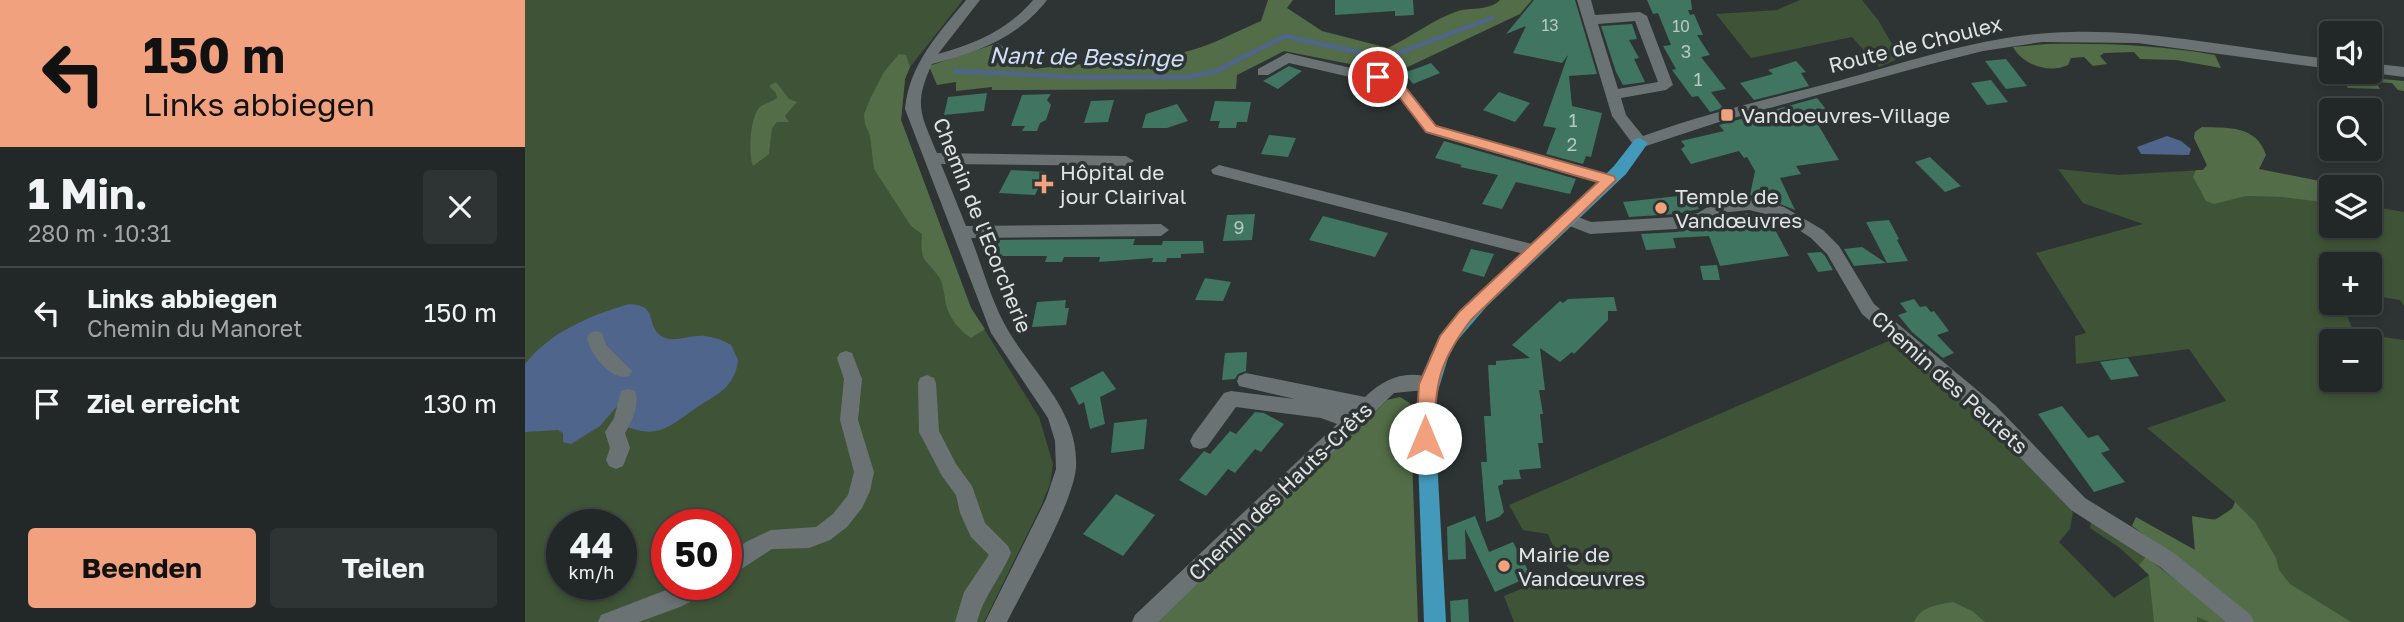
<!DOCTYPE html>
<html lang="de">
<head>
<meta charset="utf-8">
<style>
	:root { --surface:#222727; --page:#2e3333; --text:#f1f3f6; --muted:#a2a5a7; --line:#3f4444; --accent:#f2a17e }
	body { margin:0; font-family:"Golos Text",sans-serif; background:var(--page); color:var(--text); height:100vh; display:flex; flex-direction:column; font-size:26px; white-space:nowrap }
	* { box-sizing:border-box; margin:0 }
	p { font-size:23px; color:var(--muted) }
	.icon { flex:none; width:38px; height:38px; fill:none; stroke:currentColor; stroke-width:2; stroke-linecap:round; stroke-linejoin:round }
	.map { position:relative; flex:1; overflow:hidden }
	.side { display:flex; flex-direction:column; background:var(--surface); width:525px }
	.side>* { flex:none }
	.hud { background:#f2a17e; color:#111; overflow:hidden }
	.controls { position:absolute; left:1794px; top:21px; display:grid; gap:14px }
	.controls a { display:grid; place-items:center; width:63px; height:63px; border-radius:7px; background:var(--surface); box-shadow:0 4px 10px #0003,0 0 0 2px var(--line); font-size:35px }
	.speed { position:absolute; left:21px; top:509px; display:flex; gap:14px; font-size:35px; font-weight:700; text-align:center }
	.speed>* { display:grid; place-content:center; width:91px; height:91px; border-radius:50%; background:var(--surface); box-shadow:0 4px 10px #0003,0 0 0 2px var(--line); line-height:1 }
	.speed small { font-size:18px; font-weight:400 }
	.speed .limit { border:10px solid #d22; background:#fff; color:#111 }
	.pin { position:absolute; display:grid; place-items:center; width:60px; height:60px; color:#fff; margin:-30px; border:4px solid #fff; border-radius:50%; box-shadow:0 2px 7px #0007 }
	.me { position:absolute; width:77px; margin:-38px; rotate:0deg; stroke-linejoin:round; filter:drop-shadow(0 0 5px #0008) }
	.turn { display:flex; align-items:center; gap:24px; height:147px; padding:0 28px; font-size:32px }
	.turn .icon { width:91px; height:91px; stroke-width:2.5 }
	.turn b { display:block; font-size:49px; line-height:60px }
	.round { display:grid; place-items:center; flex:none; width:74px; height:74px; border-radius:7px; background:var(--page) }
	.summary { display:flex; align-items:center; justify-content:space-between; height:119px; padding:0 28px }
	h1 { font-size:42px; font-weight:700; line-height:52px }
	.cta { display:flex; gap:14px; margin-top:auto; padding:14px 28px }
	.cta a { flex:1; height:80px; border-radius:7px; background:var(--accent); color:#111; font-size:28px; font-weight:700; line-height:80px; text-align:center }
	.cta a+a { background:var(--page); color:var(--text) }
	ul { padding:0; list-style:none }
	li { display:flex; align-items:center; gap:21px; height:91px; padding:0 28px; border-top:2px solid var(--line) }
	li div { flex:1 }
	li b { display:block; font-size:26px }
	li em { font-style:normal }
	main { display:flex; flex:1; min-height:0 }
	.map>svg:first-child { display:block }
	.green { fill:#3f5436; fill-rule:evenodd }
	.forest { fill:#526d47 }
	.water { fill:#4f658b }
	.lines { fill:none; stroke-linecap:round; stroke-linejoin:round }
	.stream { stroke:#4f658b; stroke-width:4.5 }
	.building { fill:#3f7561 }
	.minor { fill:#6b7273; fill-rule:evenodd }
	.major { fill:#4399b9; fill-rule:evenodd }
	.route { fill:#f2a17e; stroke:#9d6952; stroke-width:2 }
	.poi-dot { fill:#f2a17e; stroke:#2e3434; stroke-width:2.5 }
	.labels { text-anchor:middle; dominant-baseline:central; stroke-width:7; stroke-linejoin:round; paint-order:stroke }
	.far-number-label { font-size:16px; fill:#b7c8c2 }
	.number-label { font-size:18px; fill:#b7c8c2 }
	.street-label { font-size:21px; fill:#dfe3e3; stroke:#2e3434 }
	.poi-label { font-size:21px; fill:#dfe3e3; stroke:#2e3434; text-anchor:start }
	.water-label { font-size:23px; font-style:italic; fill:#d0dff8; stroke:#2e3434 }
</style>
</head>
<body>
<main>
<section class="side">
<div class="hud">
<div class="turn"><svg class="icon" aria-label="left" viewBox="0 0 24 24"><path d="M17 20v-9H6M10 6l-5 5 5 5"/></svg><div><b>150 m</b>Links abbiegen</div></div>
</div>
<div class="summary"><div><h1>1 Min.</h1><p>280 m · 10:31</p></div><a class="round"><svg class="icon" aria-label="close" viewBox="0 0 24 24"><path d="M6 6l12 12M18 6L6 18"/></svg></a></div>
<ul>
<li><svg class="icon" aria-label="left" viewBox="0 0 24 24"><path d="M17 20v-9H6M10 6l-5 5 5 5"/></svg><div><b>Links abbiegen</b><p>Chemin du Manoret</p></div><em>150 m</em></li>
<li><svg class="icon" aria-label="arrive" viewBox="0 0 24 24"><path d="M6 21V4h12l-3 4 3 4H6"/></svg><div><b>Ziel erreicht</b></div><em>130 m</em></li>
</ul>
<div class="cta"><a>Beenden</a><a>Teilen</a></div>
</section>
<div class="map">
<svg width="1879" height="622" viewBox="0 0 1879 622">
	<rect width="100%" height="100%" fill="#2e3434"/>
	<path class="green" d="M0,0H438L385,67L380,79L376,120L446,308L514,417L528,464L525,484L516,506L459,622H0ZM37,525H96V584H37ZM142,525H201V584H142Z
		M1275,0H1337L1353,20L1375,58L1354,67L1327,37L1226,58L1191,14L1252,10Z
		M1677,127L1722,196L1773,197L1806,201V226H1844L1845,206L1879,212V306L1875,300L1845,295L1844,264H1806V303H1817L1829,333L1879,340V622H1729L1670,550L1667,518C1684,520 1702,522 1710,502L1622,428L1701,401L1664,349L1551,364L1550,336L1561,333L1511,253L1618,224L1558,203L1533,169L1593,175L1678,170L1682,165L1669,138L1670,132ZM1806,341H1844V380H1806Z
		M1368,339L1475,435L1548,512L1545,529L1534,542L1589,598L1624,575L1595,548L1565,528L1566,521L1621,557L1705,622H989L979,596L1016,581L1020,587L1050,573L1034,560L1023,534L998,530L984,505Z"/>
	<path class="forest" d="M743,0H768L762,8L797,31L863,48C886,37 909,19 933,11C947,7 964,11 975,0H1007L995,14L870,73L759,51L712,75L711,89L467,90V87L431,91V82L412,85L404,66L473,43L509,69C559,62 611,64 660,52C686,46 712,31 736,21Z
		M1523,44C1580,43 1634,45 1690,55L1696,68L1651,60L1615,59L1609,52L1579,53L1575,56L1582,64L1568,66L1559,57L1546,58L1543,65C1524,74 1498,65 1488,47Z
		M374,54L381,55L385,67L380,79L376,120L446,308L460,329L446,338C434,330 424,318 421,304C419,295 419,285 414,277C400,257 395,264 397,234L386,226L349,169L345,136L340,124L339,114L346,97L359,72Z
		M1816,75L1879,81V91L1873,90L1867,83L1851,82L1855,89L1823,88Z
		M251,82L264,99L272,102L260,116L264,122H252L247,128L244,154L228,166C223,154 225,114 236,106C241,103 247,102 252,98L251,93L244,86Z
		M1677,127C1704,128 1731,125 1741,155L1734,169L1795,181L1800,194L1806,195V203L1758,197L1721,196L1689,204L1681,201L1668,177L1671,170H1678L1682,165L1669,138L1670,132Z
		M875,397L885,403L893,622H631L862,400Z
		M1710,502L1730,522L1751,558L1754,570L1765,584L1826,622H1729L1639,549L1607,526L1611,517L1670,550L1667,516L1690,520L1708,508Z
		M1621,557L1705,622H1685L1672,617V622H1629L1624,575L1614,565Z
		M1428,602L1447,611L1460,622H1389C1396,606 1412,605 1428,602Z"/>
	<path class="water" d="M1642,136L1656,141L1666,149L1664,155L1616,154L1612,147Z
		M104,304C135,306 119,323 136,336C148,344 166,334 180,336C189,337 198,340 206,345L213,360C210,388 192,394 171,408C144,426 134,440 100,426L93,405L75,426L46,444L38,442V433L33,430L0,432V364C25,332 66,315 104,304Z"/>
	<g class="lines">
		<path class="stream" d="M430,71L552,77H663L691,71L760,36L860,58L967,18"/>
	</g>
	<path class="building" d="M810,0H888L889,15L870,16V11L810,15Z
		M1009,0H1050L1072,74L1044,76L1047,106L1077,113L1066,157L1061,156L1058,164L1021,154L1031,128L1018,126L1043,55L1037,63L988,53L1001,26L981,34Z
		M1122,0H1166L1167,10H1163L1165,15L1169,14L1178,35H1172L1185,55L1176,57L1201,89L1186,92L1198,108L1185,112L1173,96L1167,97L1147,70L1151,69L1138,46L1146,45L1133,13L1128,14Z
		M1107,24L1112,39L1104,40L1114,58L1109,59L1120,82L1098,85L1091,72L1076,26Z
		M1481,59L1502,86L1481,89L1460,61Z
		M1271,61L1281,72L1276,73L1284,86L1229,100L1215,83L1248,74L1243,70Z
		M906,63L915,73L888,84L879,73Z
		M764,66L777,71L753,89L738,81Z
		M1466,80L1483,102L1462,105L1446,83Z
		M974,92L1005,103L990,122L958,110Z
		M462,93L459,111L419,115L423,97Z
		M526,94L522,100L526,105L521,120L515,123L512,131H497L500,126H486L497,95Z
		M1292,98L1312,123H1292L1314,160L1271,166L1276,174L1255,178L1270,210L1232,195L1234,198L1225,195L1230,171L1222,157L1219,158L1214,151L1166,164L1156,149L1160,146L1156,141L1199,131L1194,125Z
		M589,100L583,122L559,123L566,101Z
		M690,101L726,102L722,122H712L711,128H693L695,121H685Z
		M652,104L663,121L642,128H617L621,114Z
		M744,135L771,138L763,157L736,154Z
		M919,141L1051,179L1045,194L991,182L977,209L957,204L973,175L935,167L937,165L910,158Z
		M1405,157L1409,161L1436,186L1420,192L1390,162Z
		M486,170L521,172L510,195L474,193Z
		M1163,195L1170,199L1174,209L1151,214L1104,217L1098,202Z
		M1221,213L1244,218L1264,256L1195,266L1184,236L1148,238L1151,248L1121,250L1116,234L1152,232L1184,225L1189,220L1220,215Z
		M730,214L727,240L698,241L702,215Z
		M798,216L863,233L850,257L784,240Z
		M1364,220L1374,239L1372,240L1383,261L1362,263L1341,222Z
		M610,239L608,245H637L638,241H678L679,253L656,254V258H642L641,262H627L628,258L574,262L575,257H539L537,262H520L522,256H475L463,261L457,246L471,240Z
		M1337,247L1361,263L1329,266L1319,249Z
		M946,249L969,254L959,277L937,271Z
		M1296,252L1300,256L1308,270L1293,272L1282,253Z
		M1192,265L1195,280H1178L1175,266Z
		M680,278L706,282L698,301L670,300Z
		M1089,297L1092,311H1083V320L1049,354L1047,352L1035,362L1015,348L1020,390H1014L1018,414H1015L1018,443H1013L1016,468L994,470L996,479L978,480V484L973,486L979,512L974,517L961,522L956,462H962L959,416H966L963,365H971V361L1005,358L987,345L1035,301L1038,303L1043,299Z
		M1389,299L1395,307L1401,306L1406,312L1409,311L1424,331L1412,335L1429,353L1418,358L1387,332L1373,315L1382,312L1375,303Z
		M541,300L540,308H544L541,325L507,327L512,302Z
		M722,352L721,371L713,374L710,379L697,380L700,353Z
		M1603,358L1614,376L1586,380L1575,362Z
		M578,371L591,389L575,397L580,424L565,429L559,402L554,405L545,388Z
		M1537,406L1563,438L1573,435L1585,450L1576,453L1600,482L1569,492L1513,414Z
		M730,412L739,413L759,424L736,452L730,449L710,473L703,469L681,496L654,480L679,451L685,454L705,431L711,434Z
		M622,419L619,449L586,453L589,423Z
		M591,494L630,515L598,556L558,534Z
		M950,516L964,552L988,542L1006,576L970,592L940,529L941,559L923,560L922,527Z
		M943,599L944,622H926L925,601Z"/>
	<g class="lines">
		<path class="minor" d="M441,0H455L413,54C450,44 483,30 508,0H522C493,38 451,53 407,64C388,105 396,114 412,153L601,156L609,161L601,166L416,164L441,226L636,224L644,230L636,236L446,238C458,268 467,304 484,332C510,375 554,412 551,467C549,502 500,586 482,622H460L521,499L531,469L530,441L523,418L466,333L380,109C384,64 414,33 441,0Z
			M1052,0H1066L1070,15L1115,12L1122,16L1148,85L1141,90L1096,98L1101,115L1118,136C1181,113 1247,98 1313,81C1389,60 1466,33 1547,32C1634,30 1720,50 1806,59V69L1613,43L1517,42L1458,51L1406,64L1194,122L1115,148L1110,147L1087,116ZM1110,21L1133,82L1093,89L1073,24Z
			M762,53L869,78L878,83L911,125L1090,176L1092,180L1084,186L901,133L868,89L860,85L764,63L743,75H733V69Z
			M1844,63L1879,67V77L1841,72H1844Z
			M694,165L1011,245L1019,251L1011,257L688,174L686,170Z
			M1224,198L1259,207L1298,230L1314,246L1349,304L1470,405L1560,498L1649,553L1726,615L1729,622H1701L1635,567L1546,510L1456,417L1337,314L1302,254L1286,238L1265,224L1249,216L1224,210L1195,213L1183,222L1151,229L1065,234L1037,223L1035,219L1043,213L1066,222L1151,217L1173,213L1191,202Z
			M71,331L77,333L81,345L107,371L104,376C87,382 65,354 62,338L65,333Z
			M321,351L327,353L337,379L333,420L349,472L345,491L337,508L322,527L305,540L284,548L247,549L201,579V556L221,542L246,530L291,527L308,514L323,495L329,472L315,420L319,379L312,358L315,353Z
			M721,373L840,397C860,378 881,369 910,379L912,384L910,389L869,393L633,622H607L610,615L812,424L796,418L711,407L682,447L675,449L668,447L665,441L668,435L699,393L706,391L770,399L714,386L712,381L714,376Z
			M402,375L409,378L411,383L414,431L431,464L447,486L460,523L483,546L486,553C476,577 458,597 452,622H430L439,592L464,555L446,537L435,513L431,495L417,476L394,432L393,383L395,378Z
			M103,389L110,391C115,404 107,422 100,433L105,448L98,466L91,469L84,466L81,460L85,448L80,432L89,418L96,391Z
			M157,584H190L187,591L155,607L114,622H73L76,615Z"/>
		<path class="major" d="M1115,138L1123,143L1101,174L962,306L932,341L923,358L909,404L921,622H899L891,404L905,356L920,331L950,296L1058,197L1089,166L1110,139Z"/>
	</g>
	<path class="route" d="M853,73L877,83L911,126L1089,176L1091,180L946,320C912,364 911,384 909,438L906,443L900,446L894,443L891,438L894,384L915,336L935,311L1073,182L901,132L868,89L848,80V74Z"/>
	<g class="poi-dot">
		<rect x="1195" y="108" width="14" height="14" rx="3.5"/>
		<path d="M515.5 173.5h7v7h7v7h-7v7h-7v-7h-7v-7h7z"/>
		<circle cx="1136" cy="208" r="7"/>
		<circle cx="979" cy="566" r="7"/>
	</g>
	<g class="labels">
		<g class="far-number-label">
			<text x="1025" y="25">13</text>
			<text x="1156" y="26">10</text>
		</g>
		<g class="number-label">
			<text x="1161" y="51">3</text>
			<text x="1173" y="79">1</text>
			<text x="1048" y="120">1</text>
			<text x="1047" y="144">2</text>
			<text x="714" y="227">9</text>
		</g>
		<g class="street-label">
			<text transform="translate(1390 44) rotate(-14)">Route de Choulex</text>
			<text transform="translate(458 225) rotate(68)">Chemin de l'Ecorcherie</text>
			<text transform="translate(1425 382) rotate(42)">Chemin des Peutets</text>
			<text transform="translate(755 491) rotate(-44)">Chemin des Hauts-Crêts</text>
		</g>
		<g class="poi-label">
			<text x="1216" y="115">Vandoeuvres-Village</text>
			<text x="535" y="172">Hôpital de<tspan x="535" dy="24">jour Clairival</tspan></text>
			<text x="1150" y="196">Temple de<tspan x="1150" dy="24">Vandœuvres</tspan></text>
			<text x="993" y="554">Mairie de<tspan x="993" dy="24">Vandœuvres</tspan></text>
		</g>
		<g class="water-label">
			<text transform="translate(561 56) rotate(1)">Nant de Bessinge</text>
		</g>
	</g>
</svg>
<div class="controls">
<a><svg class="icon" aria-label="sound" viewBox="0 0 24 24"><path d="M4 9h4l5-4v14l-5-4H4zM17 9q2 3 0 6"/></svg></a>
<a><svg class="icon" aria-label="search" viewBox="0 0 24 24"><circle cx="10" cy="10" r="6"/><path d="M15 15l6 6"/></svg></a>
<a><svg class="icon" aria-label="layers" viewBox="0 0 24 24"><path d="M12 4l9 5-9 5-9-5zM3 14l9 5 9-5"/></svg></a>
<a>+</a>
<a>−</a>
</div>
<div class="speed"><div>44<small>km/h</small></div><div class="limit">50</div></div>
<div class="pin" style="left:853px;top:77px;background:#d93025"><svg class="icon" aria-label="arrive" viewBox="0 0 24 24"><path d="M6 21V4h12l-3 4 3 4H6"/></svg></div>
<svg class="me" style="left:900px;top:438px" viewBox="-20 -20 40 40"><circle r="19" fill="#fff"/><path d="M0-13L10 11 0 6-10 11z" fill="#f2a17e"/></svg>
</div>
</main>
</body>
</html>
